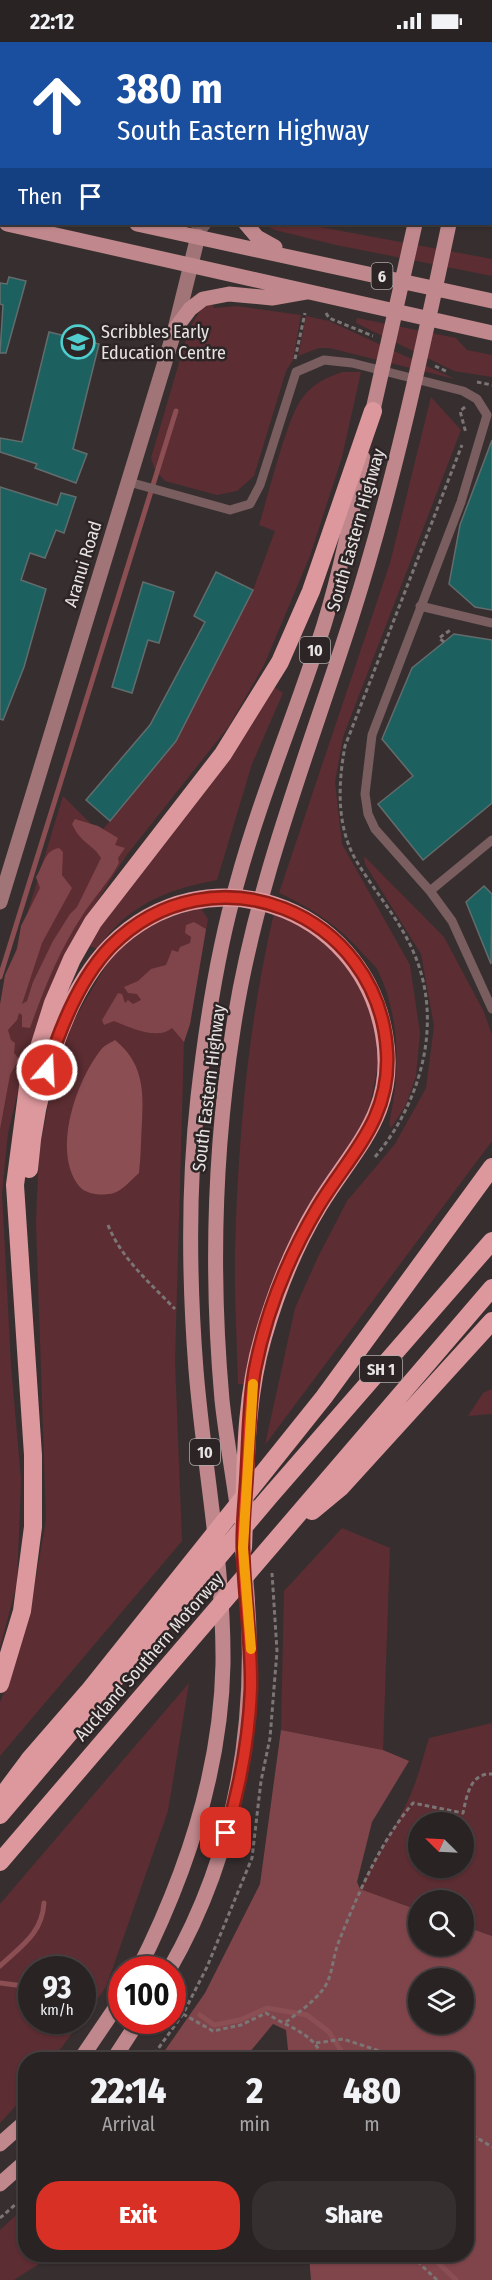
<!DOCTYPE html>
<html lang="en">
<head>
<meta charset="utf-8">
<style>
	:root { --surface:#292323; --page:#352f30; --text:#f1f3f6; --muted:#a5a4a6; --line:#454041; --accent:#d93025 }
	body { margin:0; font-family:"Fira Sans Condensed",sans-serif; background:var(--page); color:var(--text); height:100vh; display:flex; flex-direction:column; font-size:22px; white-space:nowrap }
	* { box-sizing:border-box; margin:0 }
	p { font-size:20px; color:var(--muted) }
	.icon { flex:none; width:33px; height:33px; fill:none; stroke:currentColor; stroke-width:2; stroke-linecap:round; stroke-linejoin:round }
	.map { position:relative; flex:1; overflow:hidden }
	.sheet { position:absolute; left:18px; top:2010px; width:456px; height:210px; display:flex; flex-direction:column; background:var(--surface); border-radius:24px; box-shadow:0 2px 4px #0004,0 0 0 2px var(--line) }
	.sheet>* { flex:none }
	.guide { position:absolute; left:0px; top:0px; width:492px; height:183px; box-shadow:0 2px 4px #0004,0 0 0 2px var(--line); background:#1a4fa0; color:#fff; overflow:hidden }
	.needle { width:39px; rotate:294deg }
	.controls { position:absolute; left:408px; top:1770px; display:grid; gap:12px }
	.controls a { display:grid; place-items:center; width:66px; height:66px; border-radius:50%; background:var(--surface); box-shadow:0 2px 4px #0004,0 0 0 2px var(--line); font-size:30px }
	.speed { position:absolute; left:18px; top:1914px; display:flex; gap:12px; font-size:30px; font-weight:700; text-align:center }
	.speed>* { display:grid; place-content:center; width:78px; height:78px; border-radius:50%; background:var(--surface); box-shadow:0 2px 4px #0004,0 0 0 2px var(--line); line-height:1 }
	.speed small { font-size:15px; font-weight:400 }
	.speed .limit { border:9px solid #d22; background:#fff; color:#111 }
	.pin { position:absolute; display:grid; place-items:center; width:51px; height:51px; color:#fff; margin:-26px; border-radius:12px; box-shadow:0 3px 9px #0006 }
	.me { position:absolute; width:66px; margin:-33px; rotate:19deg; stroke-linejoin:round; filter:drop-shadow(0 0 4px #0008) }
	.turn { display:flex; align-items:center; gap:21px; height:126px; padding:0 18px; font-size:27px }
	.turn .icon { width:78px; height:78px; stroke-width:2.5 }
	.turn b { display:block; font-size:42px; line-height:51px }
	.then { display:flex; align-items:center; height:57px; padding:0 18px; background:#0003; gap:12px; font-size:22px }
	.eta { display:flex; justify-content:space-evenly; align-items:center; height:102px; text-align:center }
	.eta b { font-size:36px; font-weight:800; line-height:42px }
	.cta { display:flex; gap:12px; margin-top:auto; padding:12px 18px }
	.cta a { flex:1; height:69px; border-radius:24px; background:var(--accent); color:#fff; font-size:24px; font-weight:800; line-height:69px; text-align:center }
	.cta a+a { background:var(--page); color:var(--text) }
	.status { display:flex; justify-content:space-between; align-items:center; height:42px; padding:0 30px; background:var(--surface); direction:ltr }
	.status svg { height:16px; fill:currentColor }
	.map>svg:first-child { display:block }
	.green { fill:#5c2d32; fill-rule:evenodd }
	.forest { fill:#80454b; fill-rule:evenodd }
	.water { fill:#8a4e53 }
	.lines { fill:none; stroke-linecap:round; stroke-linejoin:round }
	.stream { stroke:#8a4e53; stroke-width:5 }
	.building { fill:#1d6060; stroke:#626c6c; stroke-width:1.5 }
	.path { stroke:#7c7575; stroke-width:3; stroke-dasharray:4.5 3; stroke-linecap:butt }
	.lane { stroke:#795d5f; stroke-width:9 }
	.secondary { stroke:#a17578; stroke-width:15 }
	.primary { stroke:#c0888c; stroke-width:15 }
	.highway { stroke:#dc989d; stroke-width:18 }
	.route-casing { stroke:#8d1f18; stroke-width:15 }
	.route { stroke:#d93025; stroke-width:10 }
	.slow { stroke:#f59e0b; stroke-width:10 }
	.labels { text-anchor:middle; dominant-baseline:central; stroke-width:5; stroke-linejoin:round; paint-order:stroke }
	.shield { fill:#2d2525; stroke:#b0aaaa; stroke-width:1.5 }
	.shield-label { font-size:16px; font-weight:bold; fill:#e8e3e3 }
	.poi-label { font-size:18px; fill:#e8e3e3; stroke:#2d2525; text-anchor:start }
	.street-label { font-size:18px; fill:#e8e3e3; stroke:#2d2525 }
</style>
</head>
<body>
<div class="status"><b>22:12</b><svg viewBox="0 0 49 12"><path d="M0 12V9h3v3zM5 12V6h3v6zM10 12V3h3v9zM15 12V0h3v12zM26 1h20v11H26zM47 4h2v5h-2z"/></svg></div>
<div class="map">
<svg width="492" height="2238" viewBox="0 0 492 2238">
	<rect width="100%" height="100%" fill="#372f2f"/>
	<path class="green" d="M263,182H304L492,217V234L336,203L275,188Z
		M212,261L214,266L236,264L301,273L293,318L286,329L254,434L237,449L217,453L165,439L155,428L151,416L189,287L201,267Z
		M306,274L329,279L455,337L329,306H319L298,314Z
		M357,276L456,296L467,308L492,313V335L454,329L356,281Z
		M342,330H361L342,415L310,514L264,623L229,684L126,814L78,889L25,1020L8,1091L2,1151L11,1323L21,1438L17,1542L0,1605V961L63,754L100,791L176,699L253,548L275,489L259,483C268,455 287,374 303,355C314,341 326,336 342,330Z
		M431,355L461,388L343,695L335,740L342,802L410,923L420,991L416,1034L406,1063L391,1086L389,1082C400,1032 401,976 378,929C375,923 368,917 363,912C339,884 312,866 279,851L390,521Z
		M274,645L283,651L252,722L217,838C165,848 128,863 97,907L90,904L95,889Z
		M364,814L444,895L484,970L492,993V1099L265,1403L295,1266L318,1215L347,1159L395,1102L426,1046L434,984L421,912L365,822Z
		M200,865L208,877L190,982L184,1000L175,1319L182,1499L0,1714V1660L11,1635L30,1570L46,1478L36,1180L39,1110L51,1048L72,981L111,915L150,883Z
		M274,871L311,889L342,918L370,962L379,1018L367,1078L323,1142L246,1342H238C237,1298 234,1254 235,1210C238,1096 248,982 274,871Z
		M492,1347V1372L468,1374L483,1351Z
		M342,1486L390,1506L383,1708L281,1688L284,1549Z
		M189,1641L168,1769L106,1945L83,1977L82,1928H32V1978L81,1979L53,2017L26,2018L25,2054L0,2081V1862Z
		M492,1681V1894L464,1884V1858H418V1868L360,1847C375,1814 396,1786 410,1754C418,1736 423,1715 429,1696ZM418,1780H464V1826H418Z
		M25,2165L26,2212L53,2213L14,2238H0V2188Z"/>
	<path class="forest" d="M75,777L98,784L118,796L115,803L125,806L118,816L119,821C109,840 94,855 82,874C59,909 44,947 30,986L22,985V973L19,971L17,978L8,988L11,998L15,1001L14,1011L19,1017L10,1033L0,1087V963L5,933L17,907L21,884L40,846L36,835C43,825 44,808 59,806L63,810L62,833L72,846L42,901L22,962L27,959L33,940L53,899L70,872L77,865L101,816C92,801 82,803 72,782Z
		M194,880L206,887L190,982L184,1000L172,986C157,999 129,985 114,979L104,983L102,978L118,951L122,952L125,961L128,958L133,962L141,958L137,952L128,951L124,945L138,939L151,927L166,923L172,908L178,910L180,905L190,901L191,895L185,891L186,883Z
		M281,1688L383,1708L409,1719L372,1780L357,1840L360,1847L418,1868V1904H464V1884L492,1894V2238H311L309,2213L466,2212V2018L289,2017L286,1988L273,1982L244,2017H159L205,1951L260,1842ZM418,1936H464V1982H418Z"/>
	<path class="water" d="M115,998C142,1020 144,1046 142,1079C141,1096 141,1113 139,1131C132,1137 123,1148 114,1151C103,1154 86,1153 79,1144C52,1109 76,1040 100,1009C103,1004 110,1001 115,998Z"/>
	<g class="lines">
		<path class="stream" d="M0,935L176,369
			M0,1924C21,1904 42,1892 44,1861
			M0,1941L32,1945
			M82,1952L89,1953
			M200,1973L214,1983L240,1978L267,1966L307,1973L329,1990L347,2018
			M429,2212L456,2238"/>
	</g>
	<path class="building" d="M9,235L26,239L6,311H0L3,263L0,262V241L7,242Z
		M49,290L99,302L73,407L87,412L76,441L35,426L37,422L0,410V396L22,400Z
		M492,398V568L475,565L449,542L460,483Z
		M0,445L57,463L61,451L76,455L64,491L56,488L45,516L30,511L21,538L46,547L24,625L3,678L0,677Z
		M216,530L253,548L176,699L110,779L86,758L150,683L205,580L194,574Z
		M143,540L174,550L159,601L148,598L132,651L112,645Z
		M454,592L492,598V761L423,818L378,762L413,734L382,697L412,626Z
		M484,844L492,852L491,922L466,860Z"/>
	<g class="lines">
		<path class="path" d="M326,271L329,276L373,294
			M295,317L305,271
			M435,324L448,330
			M477,340L492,343
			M465,365L460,369L466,391
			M444,600L439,596L452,587
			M375,1115C422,1059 444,978 413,909C399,877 375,850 357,820C336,785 338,742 345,704L462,403
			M108,1183C121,1216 150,1241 175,1267
			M183,1972L213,1989L241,1983L266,1971C288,1986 314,1990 324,2018
			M286,1980C300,1969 320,1956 328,1939C333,1926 334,1911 339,1899C358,1852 380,1800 413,1761L463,1771C467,1753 470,1731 492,1732
			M316,2001L343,1997L407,2018
			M150,2018L183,1972L207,1925L252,1816L261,1739L270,1696L277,1609L272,1531
			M466,2089L492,2105
			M0,2176L26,2153
			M415,2212L421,2223L437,2238"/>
		<path class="lane" d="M419,0L425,2
			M224,2V0
			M245,2L246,0
			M490,16L492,17
			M195,182L198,194
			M198,194L207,182
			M129,440L230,468L250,462L260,443L296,330L324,318L352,321L463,349L477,357L487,373L461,460L372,693L365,752L368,772L375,787L430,849L452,879L492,967
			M420,564L492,581
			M430,849L492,798"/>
		<path class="secondary" d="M0,860L175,287L198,194"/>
		<path class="primary" d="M455,2V0
			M486,2L487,0
			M0,154H2
			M7,182L492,291
			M137,182L492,259
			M246,182L257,195L275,205
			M175,287L190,267L203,257L229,252L272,256L306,250
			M370,381L415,182
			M238,1470C233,1433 226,1395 222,1358C211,1235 214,1110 233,988C255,843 308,712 352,574C393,445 421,314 449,182
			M138,1928C186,1833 221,1729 223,1622C224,1524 204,1426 196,1328C189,1238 188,1145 198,1055C206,984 217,910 237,841C261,753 297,669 324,583C341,528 352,472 363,416
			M169,1928C246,1794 262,1647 241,1496
			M80,2018L122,1956
			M113,2018L139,1978
			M0,2102L26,2079
			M0,2142L26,2119"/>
		<path class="highway" d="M29,1127C34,1057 60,956 111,904C206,809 361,862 384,992C398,1070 355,1104 319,1163C294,1204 276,1250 263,1295C243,1363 246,1437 243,1506
			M312,1469L341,1445L492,1279
			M0,1642L22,1569L33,1485V1413L15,1143L29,1037L53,961L72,917L93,880L223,712L280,620L311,549L373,369
			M0,1757L29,1718L88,1650L324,1355L492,1125
			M0,1773L270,1454L492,1199
			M0,1820L492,1246"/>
	</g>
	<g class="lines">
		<g class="route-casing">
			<path id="route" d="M47,1028C60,986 79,937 111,904C212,803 379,870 387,1010C391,1078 349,1113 318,1165C289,1214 266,1271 255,1327C249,1359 249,1393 247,1427C246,1453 242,1480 243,1507C244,1554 252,1600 251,1647C249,1695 240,1745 226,1791"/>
		</g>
		<use href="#route" class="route"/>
		<path class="slow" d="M251,1607L243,1506L253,1342"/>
	</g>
	<defs>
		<g id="school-ring" transform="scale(1.725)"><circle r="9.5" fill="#2d2525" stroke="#52cdcd" stroke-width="1.5"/><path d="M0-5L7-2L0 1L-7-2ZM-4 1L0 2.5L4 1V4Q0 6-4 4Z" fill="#52cdcd"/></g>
	</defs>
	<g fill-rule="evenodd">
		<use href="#school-ring" x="78" y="300"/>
	</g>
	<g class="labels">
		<g class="shield">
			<rect x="371.5" y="221" width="21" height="26" rx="4.5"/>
			<rect x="300" y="595" width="30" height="26" rx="4.5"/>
			<rect x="360" y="1314" width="42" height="26" rx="4.5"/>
			<rect x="190" y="1397" width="30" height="26" rx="4.5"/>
		</g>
		<g class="shield-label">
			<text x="382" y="234">6</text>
			<text x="315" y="608">10</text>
			<text x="381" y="1327">SH 1</text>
			<text x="205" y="1410">10</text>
		</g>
		<g class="poi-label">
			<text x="101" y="290">Scribbles Early<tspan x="101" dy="21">Education Centre</tspan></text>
		</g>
		<g class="street-label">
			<text transform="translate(356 488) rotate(-74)">South Eastern Highway</text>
			<text transform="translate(83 522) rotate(-73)">Aranui Road</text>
			<text transform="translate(209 1046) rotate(-83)">South Eastern Highway</text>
			<text transform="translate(149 1615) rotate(-49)">Auckland Southern Motorway</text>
		</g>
	</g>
</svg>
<div class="controls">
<a><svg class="needle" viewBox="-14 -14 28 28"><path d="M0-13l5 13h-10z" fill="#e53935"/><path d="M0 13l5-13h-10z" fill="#a5a4a6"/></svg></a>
<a><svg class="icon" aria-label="search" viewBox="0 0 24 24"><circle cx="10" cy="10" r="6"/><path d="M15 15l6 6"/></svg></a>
<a><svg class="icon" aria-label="layers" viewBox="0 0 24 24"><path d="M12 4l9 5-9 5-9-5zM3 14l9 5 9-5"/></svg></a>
</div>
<div class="speed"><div>93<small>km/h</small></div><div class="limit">100</div></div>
<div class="pin" style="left:226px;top:1791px;background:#d93025"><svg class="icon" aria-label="arrive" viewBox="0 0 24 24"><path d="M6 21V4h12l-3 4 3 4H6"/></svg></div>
<svg class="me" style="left:47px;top:1028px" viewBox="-20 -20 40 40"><circle r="17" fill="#d93025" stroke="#fff" stroke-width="3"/><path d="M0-11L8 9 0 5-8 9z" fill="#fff"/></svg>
<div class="guide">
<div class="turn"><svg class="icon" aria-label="ahead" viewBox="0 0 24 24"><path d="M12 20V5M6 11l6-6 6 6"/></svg><div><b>380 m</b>South Eastern Highway</div></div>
<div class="then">Then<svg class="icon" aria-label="arrive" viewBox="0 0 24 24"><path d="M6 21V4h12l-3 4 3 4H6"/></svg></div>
</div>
<section class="sheet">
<div class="eta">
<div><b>22:14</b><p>Arrival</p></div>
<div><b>2</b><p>min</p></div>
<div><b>480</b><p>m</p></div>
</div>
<div class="cta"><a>Exit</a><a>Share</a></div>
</section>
</div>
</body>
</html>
